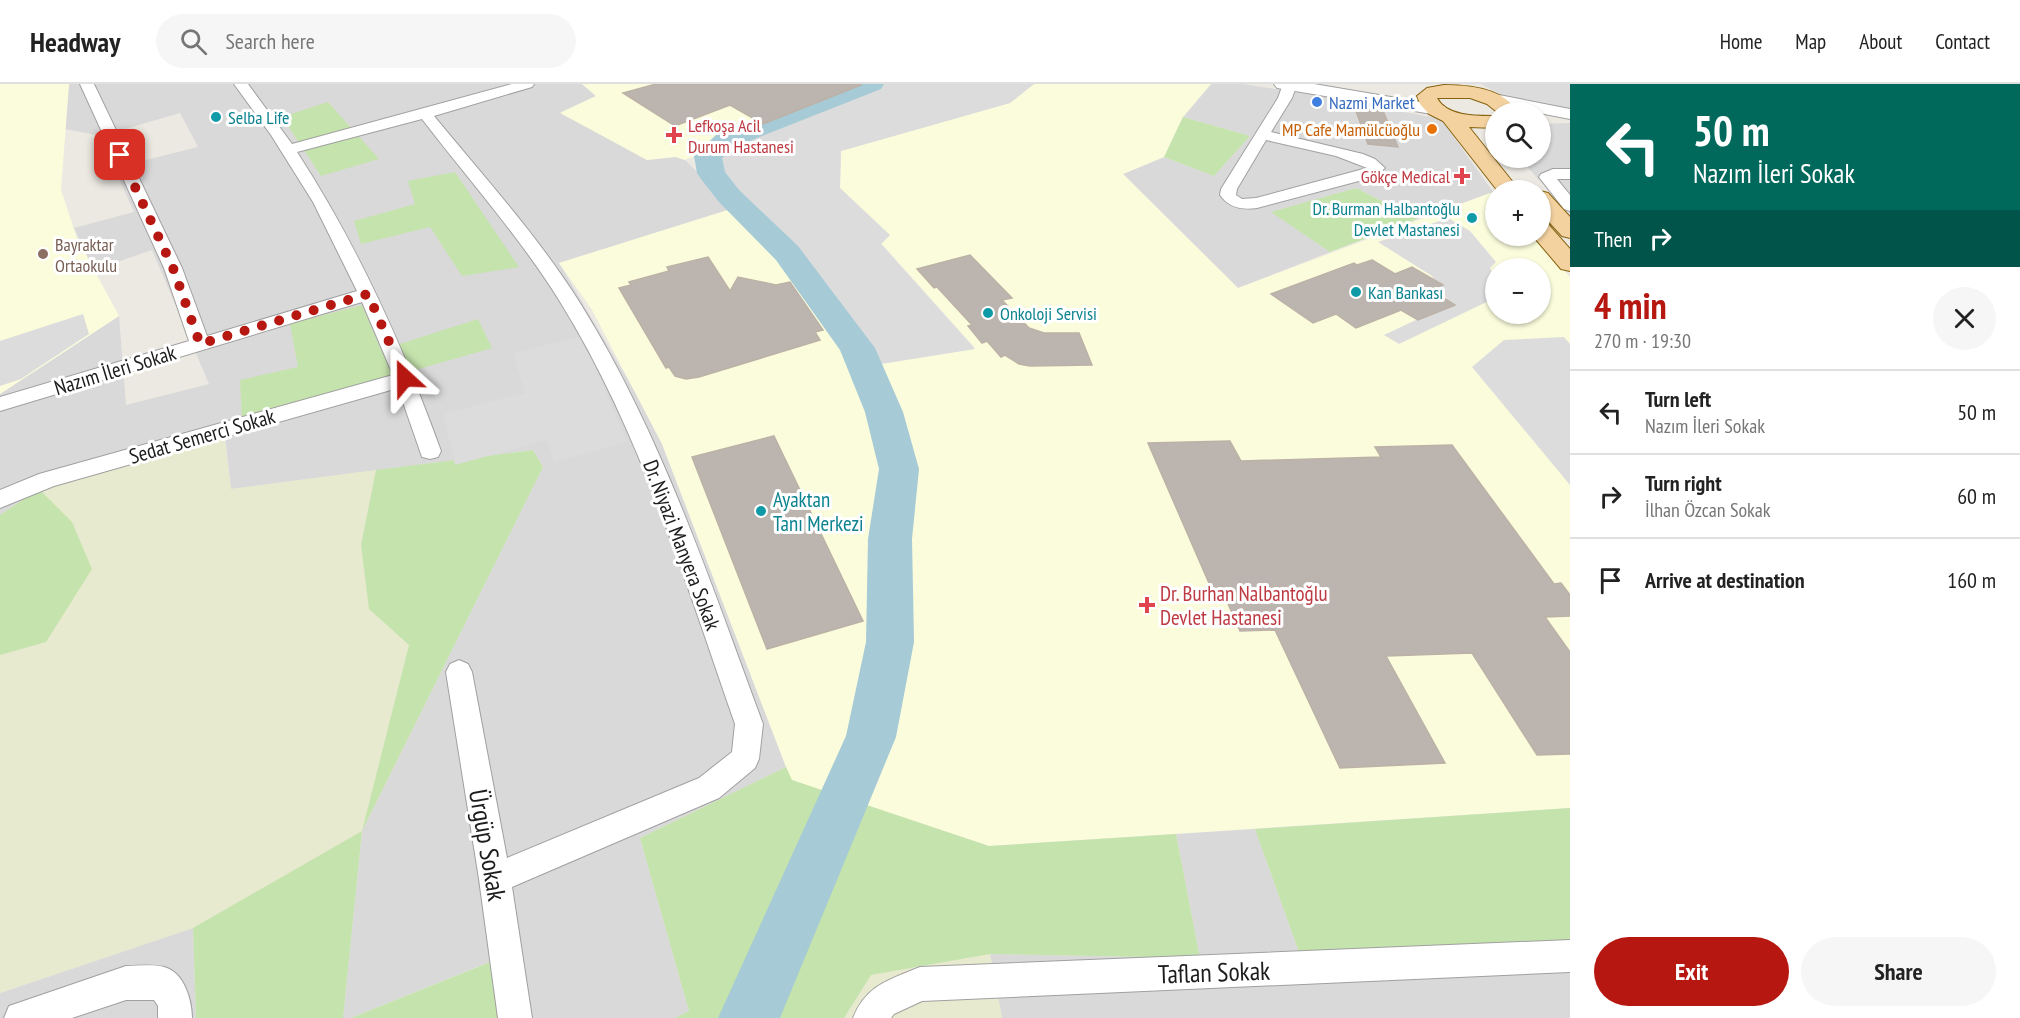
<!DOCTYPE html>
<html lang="en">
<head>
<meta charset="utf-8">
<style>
	:root { --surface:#fff; --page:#f6f6f6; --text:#222; --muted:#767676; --line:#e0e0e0; --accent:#b61711 }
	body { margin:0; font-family:"PT Sans Narrow",sans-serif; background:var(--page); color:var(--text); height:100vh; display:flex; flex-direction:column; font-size:22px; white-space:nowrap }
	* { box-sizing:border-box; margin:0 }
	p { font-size:20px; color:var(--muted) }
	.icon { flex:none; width:33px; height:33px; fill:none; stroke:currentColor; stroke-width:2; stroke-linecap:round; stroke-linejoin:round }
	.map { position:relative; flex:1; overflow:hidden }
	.panel { display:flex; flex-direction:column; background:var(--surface); width:450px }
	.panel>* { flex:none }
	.top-card { background:#00695c; color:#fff; overflow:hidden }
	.buttons { position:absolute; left:1485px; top:18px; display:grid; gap:12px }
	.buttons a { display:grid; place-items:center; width:66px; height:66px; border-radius:50%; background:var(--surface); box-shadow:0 2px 4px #0004; font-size:30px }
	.pin { position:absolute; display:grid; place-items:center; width:51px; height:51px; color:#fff; margin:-26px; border-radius:12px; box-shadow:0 3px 9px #0006 }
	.me { position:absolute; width:66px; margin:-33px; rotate:336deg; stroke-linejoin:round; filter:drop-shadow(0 0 4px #0008) }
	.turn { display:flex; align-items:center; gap:21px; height:126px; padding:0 24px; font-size:27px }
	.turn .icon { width:78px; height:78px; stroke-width:2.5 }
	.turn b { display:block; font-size:42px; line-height:51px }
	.then { display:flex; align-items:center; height:57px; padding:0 24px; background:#0003; gap:12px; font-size:22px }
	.round { display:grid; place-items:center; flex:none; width:63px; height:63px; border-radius:32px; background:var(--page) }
	.overview { display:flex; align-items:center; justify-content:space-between; height:102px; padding:0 24px }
	h1 { font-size:36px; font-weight:600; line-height:45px; color:var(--accent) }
	.cta { display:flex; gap:12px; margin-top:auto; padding:12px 24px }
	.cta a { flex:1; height:69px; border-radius:36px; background:var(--accent); color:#fff; font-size:24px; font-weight:600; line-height:69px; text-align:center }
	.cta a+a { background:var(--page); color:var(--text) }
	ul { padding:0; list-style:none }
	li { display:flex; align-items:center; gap:18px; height:84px; padding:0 24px; border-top:2px solid var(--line) }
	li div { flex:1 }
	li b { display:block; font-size:22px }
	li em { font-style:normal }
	header { display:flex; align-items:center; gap:36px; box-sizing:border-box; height:84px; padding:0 30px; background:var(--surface); border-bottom:2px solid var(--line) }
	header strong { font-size:28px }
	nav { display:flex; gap:33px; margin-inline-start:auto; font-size:21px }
	.search { width:420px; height:54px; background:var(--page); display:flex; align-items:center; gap:15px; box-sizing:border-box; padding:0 21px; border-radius:33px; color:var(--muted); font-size:22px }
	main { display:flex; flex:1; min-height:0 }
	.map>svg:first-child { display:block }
	.residential { fill:#dad9d9 }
	.education { fill:#fafcdc; fill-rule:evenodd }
	.farmland { fill:#e7eace }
	.grass { fill:#c5e3ac }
	.parking { fill:#dcdcdc }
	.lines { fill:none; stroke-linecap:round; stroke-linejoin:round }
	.river { fill:#a6cad6; fill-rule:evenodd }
	.building { fill:#bcb5af; stroke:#bcb1a6; stroke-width:1.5 }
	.minor-casing { stroke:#a0a0a0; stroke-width:2 }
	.tertiary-casing { stroke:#a0a0a0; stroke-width:2 }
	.primary-casing { stroke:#86620d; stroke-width:2 }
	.minor { fill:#fff; fill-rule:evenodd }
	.tertiary { fill:#fff; fill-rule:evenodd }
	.primary { fill:#f3d2a0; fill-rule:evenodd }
	.route { stroke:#b61711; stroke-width:10; stroke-dasharray:0 18 }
	.shop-dot { fill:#3f7fe0; stroke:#fff; stroke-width:2 }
	.culture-dot { fill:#0f9aa8; stroke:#fff; stroke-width:2 }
	.food-dot { fill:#e8710a; stroke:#fff; stroke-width:2 }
	.health-dot { fill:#e0444e; stroke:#fff; stroke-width:2 }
	.education-dot { fill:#8d6e63; stroke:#fff; stroke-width:2 }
	.labels { text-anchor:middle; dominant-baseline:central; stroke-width:6; stroke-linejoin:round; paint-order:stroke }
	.far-shop-label { font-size:18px; fill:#366cbe; stroke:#fff; text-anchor:start }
	.far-culture-label { font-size:18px; fill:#0d838f; stroke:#fff; text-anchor:start }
	.far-health-label { font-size:18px; fill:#be3a42; stroke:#fff; text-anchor:start }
	.far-food-label { font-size:18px; fill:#c56008; stroke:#fff; text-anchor:end }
	.far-education-label { font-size:18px; fill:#785e54; stroke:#fff; text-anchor:start }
	.street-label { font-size:21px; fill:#1c1c1c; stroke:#fff }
	.culture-label { font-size:21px; fill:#0d838f; stroke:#fff; text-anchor:start }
	.health-label { font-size:21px; fill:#be3a42; stroke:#fff; text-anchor:start }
	.near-street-label { font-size:26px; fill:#1c1c1c; stroke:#fff }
</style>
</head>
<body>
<header>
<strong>Headway</strong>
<div class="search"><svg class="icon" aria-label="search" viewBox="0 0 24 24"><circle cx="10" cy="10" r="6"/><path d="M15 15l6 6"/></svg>Search here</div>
<nav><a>Home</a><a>Map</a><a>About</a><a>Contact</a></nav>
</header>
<main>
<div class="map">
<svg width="1570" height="934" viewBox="0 0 1570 934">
	<rect width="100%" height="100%" fill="#ece9e2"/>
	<path class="residential" d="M69,0H582L596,12L561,28L647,76L676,73L685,76L734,124L559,179L637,311L662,360L786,683L640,754L689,927L675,934H501L494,876L351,934H343L362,747L543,383L533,366L231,405L225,352L39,405L0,431V310L119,232L126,321L209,300L152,166L94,186L74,144L134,128L114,84L198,63L180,29L101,52L65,45Z
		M1211,0H1243L1320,12L1441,35L1493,108L1417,135L1356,104L1272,128L1330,168L1238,204L1123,90L1164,73L1214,92L1250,52L1183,33Z
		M1570,39V132L1520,74H1540L1541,40Z
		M1255,745L1300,871L1570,881V934H1002L990,870L1200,874L1176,750Z
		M193,844L196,934H0V909Z"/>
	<path class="education" d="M0,0H69L61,106L77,154L119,232L0,310Z
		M582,0H867L685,76L675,73L647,76L560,29L596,12Z
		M1034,0H1211L1183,33L1164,73L1123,90L1238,204L1493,108L1496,110V152H1533L1570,193V724L989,762L791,696L662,360L592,226L559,179L747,120L792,166L975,264L881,159L889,151L840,104L841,67L1010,19ZM1496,184H1540V230H1496Z"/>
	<path class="farmland" d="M224,351L231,405L376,386L361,461L369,525L409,561L362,747L193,844L0,909V571L46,558L39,405Z
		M990,870L1002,934H844L871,891Z"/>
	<path class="grass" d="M328,18L379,75L321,92L282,33Z
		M1183,33L1250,52L1214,92L1164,73Z
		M455,88L519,183L462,192L430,143L361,160L354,137L415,120L408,97Z
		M1356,104L1417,135L1330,168L1271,128Z
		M362,221L381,266L478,235L492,264L242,336L240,296L298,283L290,240Z
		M533,366L543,383L362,747L343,934H196L193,844L362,747L409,561L369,525L361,461L376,386Z
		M39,405L72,438L92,485L46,558L0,571V431Z
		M786,683L792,696L989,762L1176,750L1200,874L990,870L871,891L844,934H675L689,927L640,754Z
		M1570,724V881L1300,871L1255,745Z
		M495,876L501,934H351Z"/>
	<path class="parking" d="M881,0H1034L1010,19L841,67L840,104L890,151L881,160L975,265L875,281L792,166L720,91L715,73L744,54Z
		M1481,0H1570V25L1503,12Z
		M1448,134L1470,147L1496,178L1490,184L1495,198V214L1399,260L1384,251L1450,220L1432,192L1378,158Z
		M83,230L89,250L21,295L0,302V257Z
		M582,252L627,358L554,378L547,356L455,381L443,330L525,309L513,269Z
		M1564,253L1570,260V401L1472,283L1504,256Z"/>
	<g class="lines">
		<path class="river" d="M849,0H884L881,5L737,62L722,74L725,88L739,106L798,162L875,264L903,328L919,385L912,455L914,558L896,653L780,934H718L846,652L866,558L868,455L879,385L865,328L840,266L776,176L719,118L701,95L697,89L694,72L717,50Z"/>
	</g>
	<path class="building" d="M656,0H860L861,1L763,40L730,21L675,42L623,9Z
		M1355,24L1383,27L1398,63L1368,60Z
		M970,171L1012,214L1002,216L1029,244L1044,249H1079L1092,281L1030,282L1019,280L1005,271L1001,273L987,257L982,259L968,242L972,241L937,203L934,204L917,185Z
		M708,173L730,207L738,193L776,201L790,198L823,246L815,248L820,256L699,293L686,295L675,292L669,283L666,284L619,204L631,201L629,198L669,187L667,183Z
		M1372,176L1395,190L1412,183L1443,201L1431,206L1455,221L1418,236L1401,226L1356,244L1336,230L1313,239L1271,210L1354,179L1357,181Z
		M774,352L863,537L767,565L692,373Z
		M1230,357L1241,377L1381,373L1375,363L1452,361L1554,500L1561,499L1570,511V532L1545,533L1570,568V670L1537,671L1472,569L1386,572L1445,679L1340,684L1275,546L1240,547L1222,506H1212L1148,359Z"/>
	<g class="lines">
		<g class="minor-casing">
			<path id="minor" d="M80,0H94L182,184L207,252L357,207L313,118L271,51L234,0H248L292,60L512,0H534L532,3L434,32C484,93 538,152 580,219C661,349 710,497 763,640L759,675L755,684L719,714L512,803L532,934H498L479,795L446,588L450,580L459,576L468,580L472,588L507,774L699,694L732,668L735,640C685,497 640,346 559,216C519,152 468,95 422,35L297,68C358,162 403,262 441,367L438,373L430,375L422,373L398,304L54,402L0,424V406L39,390L393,291L362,218L0,327V313L189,257L164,184Z
				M1283,0H1297L1292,14L1271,48L1363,70L1375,75L1385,84L1374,93L1257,124C1242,126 1229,124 1220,111L1221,105L1278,14ZM1266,56L1336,72L1367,84L1256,114L1242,115L1236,111L1237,105Z
				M1553,85H1570V95H1557L1570,111V127L1564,125L1539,93L1541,90Z
				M1570,856V888L922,917L894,930L891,934H853C866,901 889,896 920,883Z
				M126,882C138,882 153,880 164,883C184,888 192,916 192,934H158V922L154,916H126L72,934H4L9,922Z"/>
		</g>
		<g class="tertiary-casing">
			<path id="tertiary" d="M1274,0H1314L1438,21L1444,22L1447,26L1444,30L1438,31L1283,5L1277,4Z
				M1494,10L1570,25V35L1488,19L1485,15L1488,11Z"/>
		</g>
		<g class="primary-casing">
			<path id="primary" d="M1444,1C1469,1 1504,4 1517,28H1497L1487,20L1470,14H1437C1447,33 1477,32 1496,32V44L1469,43L1519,106H1497L1443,37L1429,30L1420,20L1417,12L1427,4Z
				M1540,107L1548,109L1570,133V154L1562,152L1540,128Z
				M1540,138L1548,140L1570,165V187L1561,185L1533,152H1540Z"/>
		</g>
		<use href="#minor" class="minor"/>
		<use href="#tertiary" class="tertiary"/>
		<use href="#primary" class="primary"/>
	</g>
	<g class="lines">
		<path class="route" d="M120,71L173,184L200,260L368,210L405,294"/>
	</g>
	<circle class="shop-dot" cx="1317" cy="18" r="6"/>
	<g class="culture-dot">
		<circle cx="216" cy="33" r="6"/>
		<circle cx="1472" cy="134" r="6"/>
		<circle cx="1356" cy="208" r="6"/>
		<circle cx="988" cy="229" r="6"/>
		<circle cx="761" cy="427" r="6"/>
	</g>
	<circle class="food-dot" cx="1432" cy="45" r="6"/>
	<g class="health-dot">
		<path d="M671 42h6v6h6v6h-6v6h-6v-6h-6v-6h6z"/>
		<path d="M1459 83h6v6h6v6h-6v6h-6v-6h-6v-6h6z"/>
		<path d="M1144 512h6v6h6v6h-6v6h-6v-6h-6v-6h6z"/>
	</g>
	<circle class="education-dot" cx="43" cy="170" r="6"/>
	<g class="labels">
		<g class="far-shop-label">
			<text x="1329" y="18">Nazmi Market</text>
		</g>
		<g class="far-culture-label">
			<text x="228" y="33">Selba Life</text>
			<text x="1460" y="124" text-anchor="end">Dr. Burman Halbantoğlu<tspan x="1460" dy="21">Devlet Mastanesi</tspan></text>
			<text x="1368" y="208">Kan Bankası</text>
			<text x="1000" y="229">Onkoloji Servisi</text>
		</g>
		<g class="far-health-label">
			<text x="688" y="41">Lefkoşa Acil<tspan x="688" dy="21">Durum Hastanesi</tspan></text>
			<text x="1450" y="92" text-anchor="end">Gökçe Medical</text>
		</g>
		<g class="far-food-label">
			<text x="1420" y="45">MP Cafe Mamülcüoğlu</text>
		</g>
		<g class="far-education-label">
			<text x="55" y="160">Bayraktar<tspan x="55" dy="21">Ortaokulu</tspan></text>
		</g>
		<g class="street-label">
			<text transform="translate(115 286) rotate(-17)">Nazım İleri Sokak</text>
			<text transform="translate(202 352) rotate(-16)">Sedat Semerci Sokak</text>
			<text transform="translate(682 461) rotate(69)">Dr. Niyazi Manyera Sokak</text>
		</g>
		<g class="culture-label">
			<text x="773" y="415">Ayaktan<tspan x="773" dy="24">Tanı Merkezi</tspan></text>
		</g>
		<g class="health-label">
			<text x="1160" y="509">Dr. Burhan Nalbantoğlu<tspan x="1160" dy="24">Devlet Hastanesi</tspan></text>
		</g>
		<g class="near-street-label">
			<text transform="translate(488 761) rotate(80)">Ürgüp Sokak</text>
			<text transform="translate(1214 888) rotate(-2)">Taflan Sokak</text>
		</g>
	</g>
</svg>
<div class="buttons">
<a><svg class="icon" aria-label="search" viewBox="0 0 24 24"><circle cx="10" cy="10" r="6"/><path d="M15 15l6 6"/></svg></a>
<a>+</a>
<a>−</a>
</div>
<div class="pin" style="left:120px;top:71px;background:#d93025"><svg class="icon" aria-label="arrive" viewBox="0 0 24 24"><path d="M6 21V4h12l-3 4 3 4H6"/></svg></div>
<svg class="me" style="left:405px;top:294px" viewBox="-20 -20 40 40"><path d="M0-17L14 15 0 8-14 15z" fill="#b61711" stroke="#fff" stroke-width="4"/></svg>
</div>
<section class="panel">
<div class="top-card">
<div class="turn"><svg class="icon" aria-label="left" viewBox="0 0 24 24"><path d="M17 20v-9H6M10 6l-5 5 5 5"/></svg><div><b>50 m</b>Nazım İleri Sokak</div></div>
<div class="then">Then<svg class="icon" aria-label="right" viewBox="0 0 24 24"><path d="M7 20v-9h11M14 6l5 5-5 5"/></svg></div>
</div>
<div class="overview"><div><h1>4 min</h1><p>270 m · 19:30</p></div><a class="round"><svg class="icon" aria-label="close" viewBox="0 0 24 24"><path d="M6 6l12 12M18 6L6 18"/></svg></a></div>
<ul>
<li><svg class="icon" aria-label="left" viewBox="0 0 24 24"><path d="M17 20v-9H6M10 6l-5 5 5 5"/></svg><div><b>Turn left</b><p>Nazım İleri Sokak</p></div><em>50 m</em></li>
<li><svg class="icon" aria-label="right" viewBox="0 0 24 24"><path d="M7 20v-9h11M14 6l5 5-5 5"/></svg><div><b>Turn right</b><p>İlhan Özcan Sokak</p></div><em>60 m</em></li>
<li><svg class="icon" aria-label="arrive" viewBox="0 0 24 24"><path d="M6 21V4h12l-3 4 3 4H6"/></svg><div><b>Arrive at destination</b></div><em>160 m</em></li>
</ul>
<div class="cta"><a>Exit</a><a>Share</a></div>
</section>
</main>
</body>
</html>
